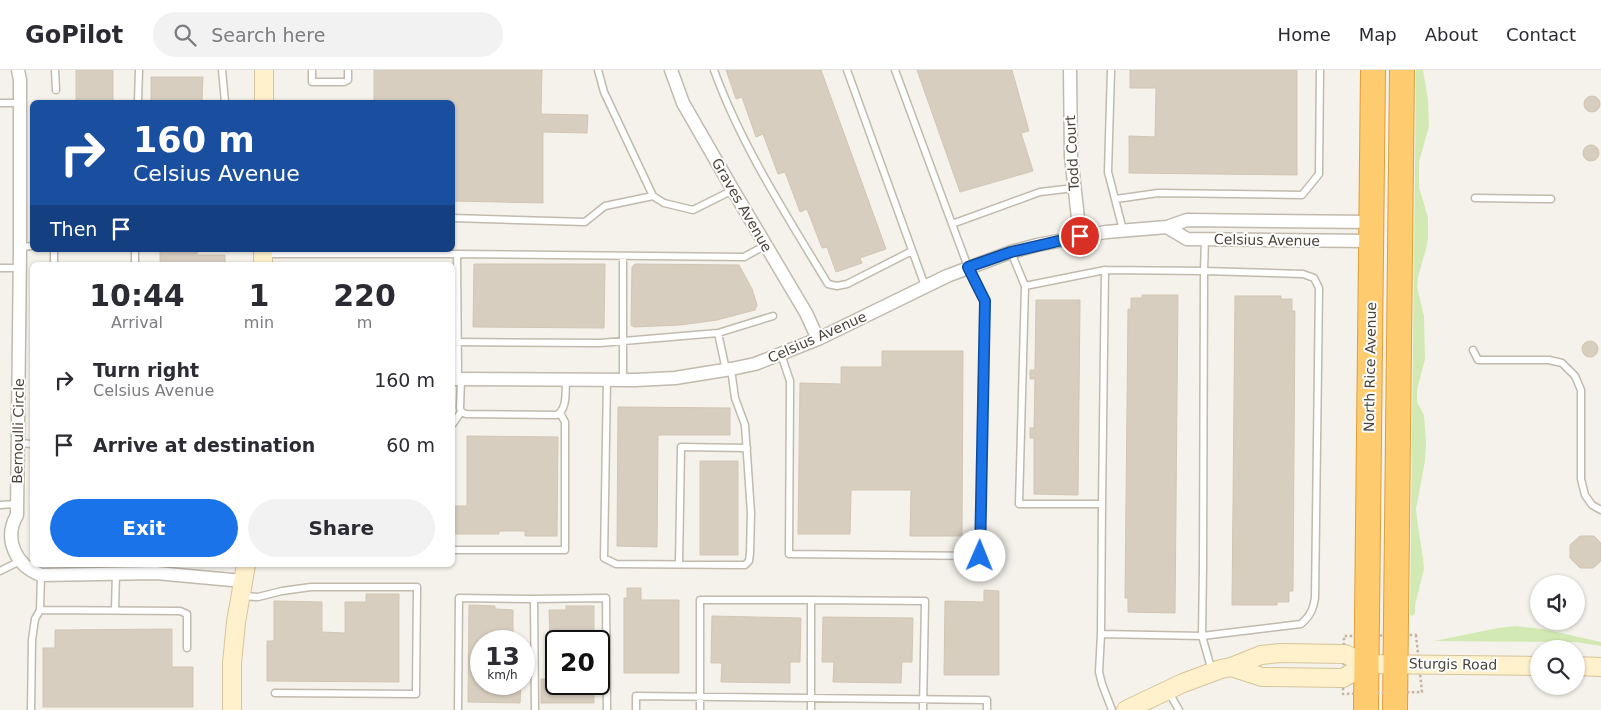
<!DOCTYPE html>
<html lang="en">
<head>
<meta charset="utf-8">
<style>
	:root { --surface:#fff; --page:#f2f2f3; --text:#2b2b33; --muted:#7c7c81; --line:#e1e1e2; --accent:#1a73e8 }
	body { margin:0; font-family:"DejaVu Sans",sans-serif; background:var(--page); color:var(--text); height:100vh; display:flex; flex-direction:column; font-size:19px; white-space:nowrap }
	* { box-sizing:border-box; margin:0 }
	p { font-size:16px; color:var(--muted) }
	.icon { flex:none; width:28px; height:28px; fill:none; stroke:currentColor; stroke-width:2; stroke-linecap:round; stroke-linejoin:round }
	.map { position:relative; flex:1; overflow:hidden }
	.sheet { position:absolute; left:30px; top:192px; width:425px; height:305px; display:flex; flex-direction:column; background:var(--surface); border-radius:8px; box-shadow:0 1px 4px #0004 }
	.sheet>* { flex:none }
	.top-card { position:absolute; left:30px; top:30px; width:425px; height:152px; border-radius:8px; box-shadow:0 1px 4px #0004; background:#1a4fa0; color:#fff; overflow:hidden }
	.tools { position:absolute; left:1530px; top:505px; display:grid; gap:10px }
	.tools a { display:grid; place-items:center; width:55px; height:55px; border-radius:50%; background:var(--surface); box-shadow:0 1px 4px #0004; font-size:25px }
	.speed { position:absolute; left:470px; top:560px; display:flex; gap:10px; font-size:25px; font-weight:700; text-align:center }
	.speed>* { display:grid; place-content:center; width:65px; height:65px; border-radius:50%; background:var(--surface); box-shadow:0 1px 4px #0004; line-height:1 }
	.speed small { font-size:12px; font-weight:400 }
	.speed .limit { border:2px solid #111; border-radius:8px; background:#fff; color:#111 }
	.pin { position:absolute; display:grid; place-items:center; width:42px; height:42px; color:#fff; margin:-21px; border:2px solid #fff; border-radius:50%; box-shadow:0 1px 5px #0007 }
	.me { position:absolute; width:55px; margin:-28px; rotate:1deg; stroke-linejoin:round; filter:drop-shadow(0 0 4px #0008) }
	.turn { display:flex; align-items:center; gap:18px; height:105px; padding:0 20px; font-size:22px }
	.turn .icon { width:65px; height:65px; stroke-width:2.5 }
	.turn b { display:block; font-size:35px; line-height:42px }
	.then { display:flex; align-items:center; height:48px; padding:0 20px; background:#0003; gap:10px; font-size:19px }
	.eta { display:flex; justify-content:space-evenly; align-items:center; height:85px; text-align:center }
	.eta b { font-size:30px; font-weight:700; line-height:35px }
	.action { display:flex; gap:10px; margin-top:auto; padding:10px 20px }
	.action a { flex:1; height:58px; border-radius:30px; background:var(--accent); color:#fff; font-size:20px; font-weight:700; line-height:58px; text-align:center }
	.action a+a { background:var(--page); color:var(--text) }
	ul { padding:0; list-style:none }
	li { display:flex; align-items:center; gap:15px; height:65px; padding:0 20px }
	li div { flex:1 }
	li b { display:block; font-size:19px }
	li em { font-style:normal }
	header { display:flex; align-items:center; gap:30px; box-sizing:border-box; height:70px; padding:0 25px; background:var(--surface); border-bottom:1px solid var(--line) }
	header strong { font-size:24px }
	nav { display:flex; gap:28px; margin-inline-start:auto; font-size:18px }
	.search { width:350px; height:45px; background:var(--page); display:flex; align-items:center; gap:12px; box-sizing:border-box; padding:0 18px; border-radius:28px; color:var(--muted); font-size:19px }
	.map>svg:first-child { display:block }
	.green { fill:#d2e9b4 }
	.building { fill:#d7cec0; stroke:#d2c6b3 }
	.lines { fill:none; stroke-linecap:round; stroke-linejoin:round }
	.lane-casing { stroke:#c1baad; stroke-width:9 }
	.street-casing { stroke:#c1baad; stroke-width:15 }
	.secondary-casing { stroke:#d5c59b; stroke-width:20 }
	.highway-casing { stroke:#de9f3c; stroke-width:26 }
	.path { stroke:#c3b59e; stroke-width:2.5; stroke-dasharray:2.5 2.5; stroke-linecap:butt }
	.lane { stroke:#fff; stroke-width:6 }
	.street { stroke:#fff; stroke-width:12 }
	.secondary { stroke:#fff1cc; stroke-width:18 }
	.highway { stroke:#fecb6e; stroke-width:24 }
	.route-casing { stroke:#114b97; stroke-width:12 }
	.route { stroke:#1a73e8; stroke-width:9 }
	.labels { text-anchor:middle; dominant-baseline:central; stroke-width:4; stroke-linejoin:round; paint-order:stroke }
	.street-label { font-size:14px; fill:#4a4339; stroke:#fff }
</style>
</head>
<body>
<header>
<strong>GoPilot</strong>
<div class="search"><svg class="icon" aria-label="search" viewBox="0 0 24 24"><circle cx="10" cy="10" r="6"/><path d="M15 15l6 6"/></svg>Search here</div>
<nav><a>Home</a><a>Map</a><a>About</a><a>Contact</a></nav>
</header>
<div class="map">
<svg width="1601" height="640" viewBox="0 0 1601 640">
	<rect width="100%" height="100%" fill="#f5f2eb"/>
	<path class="green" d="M1416,0H1423L1428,30L1429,56L1419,92V117L1428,148V168L1426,179L1418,207L1417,217L1424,246L1425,289L1417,320V332L1424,345L1426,372L1425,391L1416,439L1418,457L1423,488L1424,499L1415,535V544L1412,546L1410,544Z
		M1515,556L1543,559L1601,572V576L1576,572L1434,571L1498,558Z"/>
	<path class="building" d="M76,0H113V32H76Z
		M374,0H542L541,44L588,45L587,63L543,62V133L452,131V32H374Z
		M726,0H821L886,179L860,188L862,193L836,202L827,177L822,178L807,139L800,142L785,102L778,104L763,64L756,67L742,27L736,29Z
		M917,0H1012L1029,61L1021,63L1033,101L960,122Z
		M1130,0H1297V105L1129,103V66L1155,67L1156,18H1130Z
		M151,7H203L202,32H151Z
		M1584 34a8 8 0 1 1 16 0a8 8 0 1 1-16 0Z
		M1583 83a8 8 0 1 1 16 0a8 8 0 1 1-16 0Z
		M160,180H197V185H225V195H160Z
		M474,194H605L604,258L473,257Z
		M635,194L739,195L752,219L757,235L755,240L717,250L680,255L634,257L631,255L632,197Z
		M1142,225H1178L1175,543L1128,542V528H1125L1128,239H1131V228H1142Z
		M1235,226H1281V229H1292V241H1295L1293,521H1289V532H1277V535H1232Z
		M1036,230H1080L1078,425L1034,424V368H1030V358H1034L1035,309H1030V300H1035Z
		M1582 279a8 8 0 1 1 16 0a8 8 0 1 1-16 0Z
		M882,281H963L962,466H910L911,420H851L850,464H798L800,313L841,314V297H882Z
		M618,337L730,338V365H658L657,477L617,476Z
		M467,366L558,367L557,466H525V461H499V464H454V436H467Z
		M700,391H738V485H700Z
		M1580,466H1594L1601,473V491L1593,498H1580L1570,488V475Z
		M627,518H641V530H679V603H624V528H627Z
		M984,520L999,521V605H944L945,531L984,532Z
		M366,524H399V612L267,611V571H274V531L322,532V562L345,563V532H366Z
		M469,535L495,536V539L513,540V571H481V614H521L520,633L468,632Z
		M566,536H594V571H550L549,540H566Z
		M712,546L801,548L800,592H790V613L721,612L722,593H711Z
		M823,547L913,548L912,592H902L901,613L833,612L834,592H822Z
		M172,559V597H193V637H43V578H55V560Z
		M541,609H556V614H594V633H541Z"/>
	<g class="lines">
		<g class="lane-casing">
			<path id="lane" d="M55,0L56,20
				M222,0L225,32
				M312,0V12H344L348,10V0
				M598,0L604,22L653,126L664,133L693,140L733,120
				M714,0C741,75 787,146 828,214L837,216L847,214L912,181
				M847,0L925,216
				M895,0L952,154
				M1111,0L1108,102L1123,160
				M138,32L139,0
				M0,33H20
				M1475,128L1551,129
				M1116,129L1158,123L1302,125L1319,104L1320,0
				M452,148L585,152L605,136L653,126
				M20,177L32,176
				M1011,182L1025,216L1105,200L1204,201L1205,169
				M265,184H457L458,309
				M457,184L744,187L766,175
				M623,186V310
				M54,195V180
				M135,195V180
				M0,198H20
				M1025,216L1019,434H1102L1101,564
				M718,263L726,300
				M452,272L600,273L718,263L773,246
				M1473,280L1478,290H1549L1562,293L1575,306L1581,320V409L1585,425L1592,435L1601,440
				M781,284L790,311V319L789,484L980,486L985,231L968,197L952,154L1040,122L1074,118
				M461,309L460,338L461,342L466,344L557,345C568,338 565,321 566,310
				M607,310L604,488L616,494L745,495L749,491L750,483L751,443L745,355L735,328L731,299
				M452,355L461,342
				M18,373L32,374
				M1102,434L1105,200
				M0,435L17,434
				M452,480H565V352L560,343
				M679,494L681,377L747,378
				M0,501L20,491
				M242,526L258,527L282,521L311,517H417L416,624L275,623
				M534,529L535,640
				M811,530L925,531L923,640
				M40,540L41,505
				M115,540L116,503
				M1168,621L1179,640
				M31,640L32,570L35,549L40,540L180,541L187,544V578
				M458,640L459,528L534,529L606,528L607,640
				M636,640V626L987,630V640
				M700,640V530H811V640
				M1112,640L1102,614L1099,602L1101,564L1202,566L1203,496L1204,201L1303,204L1314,208L1319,218L1315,528C1313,540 1310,546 1301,554L1202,566L1212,601"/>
		</g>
		<g class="street-casing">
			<path id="street" d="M18,0L20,10V177L17,445C3,469 16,496 41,505L156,503L243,511
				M671,0L683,33L733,120L806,243L818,269
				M1070,0L1071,86L1080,166
				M1167,157L1187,169L1371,171
				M452,309L636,310L675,308L731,299L755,294L818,269L947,206L1011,182L1037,175L1106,162L1167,157L1187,150L1371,152"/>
		</g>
		<g class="secondary-casing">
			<path id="secondary" d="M264,0V32
				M263,195V180
				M1576,596L1601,597
				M1231,597L1262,607L1343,608L1367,594
				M232,640V593L236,552L246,495
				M1126,640L1183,613L1221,599L1231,597L1261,585L1280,583L1345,584L1367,594L1539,596"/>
		</g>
		<g class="highway-casing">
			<path id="highway" d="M1366,640L1373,0
				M1395,640L1402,0"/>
		</g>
		<path class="path" d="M1416,565L1422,622L1343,624L1344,566Z"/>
		<use href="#lane" class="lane"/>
		<use href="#street" class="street"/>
		<use href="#secondary" class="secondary"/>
		<use href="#highway" class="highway"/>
	</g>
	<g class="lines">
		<g class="route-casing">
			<path id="route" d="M980,486L985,231L968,197L1011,182L1080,166"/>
		</g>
		<use href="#route" class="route"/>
	</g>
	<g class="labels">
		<g class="street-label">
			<text transform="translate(1072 83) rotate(-93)">Todd Court</text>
			<text transform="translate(742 135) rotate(60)">Graves Avenue</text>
			<text transform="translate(1267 170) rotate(1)">Celsius Avenue</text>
			<text transform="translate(817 267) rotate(-24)">Celsius Avenue</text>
			<text transform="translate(1370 297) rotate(-89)">North Rice Avenue</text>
			<text transform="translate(18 361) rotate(-89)">Bernoulli Circle</text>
			<text transform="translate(1453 594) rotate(1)">Sturgis Road</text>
		</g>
	</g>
</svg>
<div class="tools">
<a><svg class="icon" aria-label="sound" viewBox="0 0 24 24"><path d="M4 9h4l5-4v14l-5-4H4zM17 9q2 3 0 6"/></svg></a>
<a><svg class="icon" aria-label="search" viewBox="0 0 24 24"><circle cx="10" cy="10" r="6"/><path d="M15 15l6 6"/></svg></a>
</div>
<div class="speed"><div>13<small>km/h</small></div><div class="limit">20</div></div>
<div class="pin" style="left:1080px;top:166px;background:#d93025"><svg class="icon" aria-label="arrive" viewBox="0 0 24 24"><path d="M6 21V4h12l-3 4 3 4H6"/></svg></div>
<svg class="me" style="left:980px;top:486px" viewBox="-20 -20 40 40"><circle r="19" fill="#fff"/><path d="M0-13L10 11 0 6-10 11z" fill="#1a73e8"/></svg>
<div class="top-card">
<div class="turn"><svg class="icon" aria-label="right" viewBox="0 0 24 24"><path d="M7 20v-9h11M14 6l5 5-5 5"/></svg><div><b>160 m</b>Celsius Avenue</div></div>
<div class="then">Then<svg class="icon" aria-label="arrive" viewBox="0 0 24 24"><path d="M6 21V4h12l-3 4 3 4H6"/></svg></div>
</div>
<section class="sheet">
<div class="eta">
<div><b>10:44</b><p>Arrival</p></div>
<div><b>1</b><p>min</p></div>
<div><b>220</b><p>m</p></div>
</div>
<ul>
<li><svg class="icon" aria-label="right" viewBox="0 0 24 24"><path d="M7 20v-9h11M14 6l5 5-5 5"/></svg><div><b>Turn right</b><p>Celsius Avenue</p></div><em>160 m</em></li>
<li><svg class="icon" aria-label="arrive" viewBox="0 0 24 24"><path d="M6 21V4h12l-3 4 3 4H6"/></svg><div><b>Arrive at destination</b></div><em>60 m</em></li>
</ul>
<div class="action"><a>Exit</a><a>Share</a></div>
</section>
</div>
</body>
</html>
